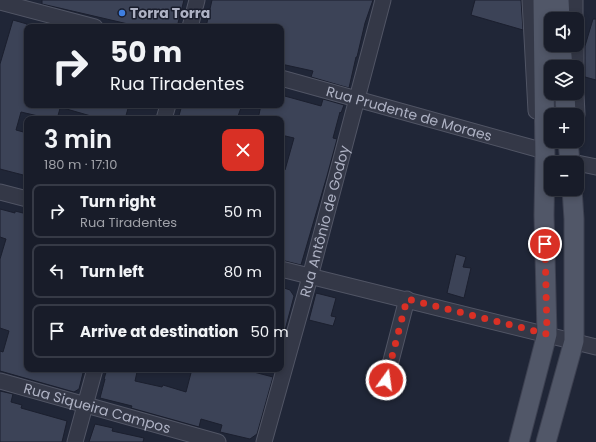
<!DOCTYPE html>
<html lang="en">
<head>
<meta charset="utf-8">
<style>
	:root { --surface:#181c29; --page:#252935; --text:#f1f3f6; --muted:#9fa1a8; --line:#363a46 }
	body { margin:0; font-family:Poppins,sans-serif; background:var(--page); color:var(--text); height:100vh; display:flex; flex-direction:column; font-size:15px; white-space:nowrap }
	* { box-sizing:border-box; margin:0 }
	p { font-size:13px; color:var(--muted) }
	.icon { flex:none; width:22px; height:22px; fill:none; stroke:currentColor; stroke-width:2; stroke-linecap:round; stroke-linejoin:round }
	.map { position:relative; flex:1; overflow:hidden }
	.panel { position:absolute; left:24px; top:116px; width:260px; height:256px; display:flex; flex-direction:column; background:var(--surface); border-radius:8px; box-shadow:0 2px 6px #0003,0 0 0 1px var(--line) }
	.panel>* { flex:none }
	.guide { position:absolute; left:24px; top:24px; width:260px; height:84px; border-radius:8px; box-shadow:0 2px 6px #0003,0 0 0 1px var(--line); background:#181c29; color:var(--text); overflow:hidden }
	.tools { position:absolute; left:544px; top:12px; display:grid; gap:8px }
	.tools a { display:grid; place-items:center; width:40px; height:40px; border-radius:8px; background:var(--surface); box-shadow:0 2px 6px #0003,0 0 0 1px var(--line); font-size:20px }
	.pin { position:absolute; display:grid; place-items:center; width:34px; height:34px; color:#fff; margin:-17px; border:2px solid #fff; border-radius:50%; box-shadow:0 1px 4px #0007 }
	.me { position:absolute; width:44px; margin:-22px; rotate:14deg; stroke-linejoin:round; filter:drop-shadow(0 0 3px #0008) }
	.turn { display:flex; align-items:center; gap:14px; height:84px; padding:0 20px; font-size:18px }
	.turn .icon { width:52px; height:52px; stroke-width:2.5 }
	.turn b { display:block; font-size:28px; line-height:34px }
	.round { display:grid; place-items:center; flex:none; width:42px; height:42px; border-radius:8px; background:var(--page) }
	.head { display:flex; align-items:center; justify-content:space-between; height:68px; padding:0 20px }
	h1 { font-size:24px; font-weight:600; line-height:30px }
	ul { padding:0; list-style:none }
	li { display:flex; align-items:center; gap:12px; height:54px; margin:0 8px 6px; padding:0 12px; border:2px solid var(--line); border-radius:8px }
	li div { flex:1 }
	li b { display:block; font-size:15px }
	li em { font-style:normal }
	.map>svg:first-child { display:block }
	.building { fill:#3c4357; stroke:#1b1f2e }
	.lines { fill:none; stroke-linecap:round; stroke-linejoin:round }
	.minor-casing { stroke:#515565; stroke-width:17 }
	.major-casing { stroke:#3d4151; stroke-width:21 }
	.minor { stroke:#343847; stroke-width:15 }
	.major { stroke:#515768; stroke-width:19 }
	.route { stroke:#d93025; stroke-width:7; stroke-dasharray:0 12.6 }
	.shop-dot { fill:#3f7fe0; stroke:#191d2c; stroke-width:1.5 }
	.labels { text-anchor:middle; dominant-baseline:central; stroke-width:3; stroke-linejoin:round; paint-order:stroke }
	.poi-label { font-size:14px; font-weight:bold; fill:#aeb2c4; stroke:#191d2c; text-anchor:start }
	.street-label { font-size:14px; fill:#aeb2c4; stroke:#191d2c }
</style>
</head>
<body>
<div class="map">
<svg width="596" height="442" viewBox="0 0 596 442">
	<rect width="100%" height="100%" fill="#202637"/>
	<path class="building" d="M42,0H184L177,27H141L42,4Z
		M212,0H373L365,23L357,57H356L349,88L311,77L313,71L281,64V27H206Z
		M475,0H521L523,30L471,15Z
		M593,19H596V80L585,77V46Z
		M13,20L27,24V105H61L57,119H51L21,112L16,130L27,133V176L0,169V64Z
		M281,95L321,106L323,99L344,105L341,113L340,112L333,138L337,139L327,176L301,265L281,260V168L285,170L294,138L281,135V119H258L261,105H281Z
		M64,105H129L125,119H90L91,116L63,108Z
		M182,105H242L237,119H178Z
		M0,209L15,213V211L27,214V369H84L79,389L74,392L0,371V351L3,352L9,331L0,328V259L6,239L0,237Z
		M456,254L466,257L463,267L471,268L464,298L447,293Z
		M281,287L290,290L294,296L284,334H281Z
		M316,293L336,298L331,316L336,317L333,326L309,320Z
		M107,369H122L137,372L135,381L162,387L163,385L186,392L192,369H242L273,377L257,434L250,439L220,432L222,425L201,419L199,427L131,408L132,406L100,398L105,379H104Z
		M0,391L13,394L11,402L22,405L21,408L67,421L62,442H0Z
		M95,424L113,428L112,431L144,438L143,442H89Z"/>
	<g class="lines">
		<g class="minor-casing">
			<g id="minor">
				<path d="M530,0L536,111"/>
				<path d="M575,0V19"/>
				<path d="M0,2L95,27"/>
				<path d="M190,27L197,0"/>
				<path d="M576,45V67"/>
				<path id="s1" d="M281,78L537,149"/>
				<path d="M576,93L577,115"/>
				<path d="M164,119L168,105"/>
				<path d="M577,163L596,167"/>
				<path d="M0,192L27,199"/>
				<path d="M281,269L596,347"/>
				<path d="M386,380L407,299"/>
				<path id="s2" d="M0,381L218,442"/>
				<path d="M75,442L95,369"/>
				<path id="s3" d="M264,442L310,277L383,0"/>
			</g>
		</g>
		<g class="major-casing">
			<path id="major" d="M559,0L560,19
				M561,45L563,67
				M565,93L566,115
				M568,141L570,163
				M519,442L547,334L544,215L545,161L543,0
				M546,442L574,341V219L572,189"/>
		</g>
		<use href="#minor" class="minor"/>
		<use href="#major" class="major"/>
	</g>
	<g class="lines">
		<path class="route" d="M386,380L407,299L547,334L545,244"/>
	</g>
	<circle class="shop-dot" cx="122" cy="13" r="4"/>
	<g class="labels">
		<g class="poi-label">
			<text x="130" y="13">Torra Torra</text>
		</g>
		<g class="street-label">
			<text stroke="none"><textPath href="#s1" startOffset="133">Rua Prudente de Moraes</textPath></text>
			<text stroke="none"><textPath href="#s3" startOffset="229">Rua Antônio de Godoy</textPath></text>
			<text stroke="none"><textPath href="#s2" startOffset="101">Rua Siqueira Campos</textPath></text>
		</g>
	</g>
</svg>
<div class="tools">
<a><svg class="icon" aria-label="sound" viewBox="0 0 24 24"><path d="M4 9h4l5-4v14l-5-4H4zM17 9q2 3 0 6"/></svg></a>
<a><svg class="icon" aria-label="layers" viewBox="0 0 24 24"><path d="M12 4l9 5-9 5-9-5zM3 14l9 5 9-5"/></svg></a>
<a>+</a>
<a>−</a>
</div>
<div class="pin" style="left:545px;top:244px;background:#d93025"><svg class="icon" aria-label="arrive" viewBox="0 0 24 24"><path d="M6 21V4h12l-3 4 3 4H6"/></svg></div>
<svg class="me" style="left:386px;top:380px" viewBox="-20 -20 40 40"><circle r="17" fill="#d93025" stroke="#fff" stroke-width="3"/><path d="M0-11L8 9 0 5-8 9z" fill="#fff"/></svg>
<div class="guide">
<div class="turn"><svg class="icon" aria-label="right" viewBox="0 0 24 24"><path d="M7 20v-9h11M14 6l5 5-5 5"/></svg><div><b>50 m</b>Rua Tiradentes</div></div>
</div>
<section class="panel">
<div class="head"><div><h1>3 min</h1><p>180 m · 17:10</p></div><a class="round" style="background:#d93025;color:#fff"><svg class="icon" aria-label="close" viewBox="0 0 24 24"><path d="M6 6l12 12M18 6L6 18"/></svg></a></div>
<ul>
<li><svg class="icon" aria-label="right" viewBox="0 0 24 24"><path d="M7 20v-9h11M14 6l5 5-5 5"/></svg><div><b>Turn right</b><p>Rua Tiradentes</p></div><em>50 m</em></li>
<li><svg class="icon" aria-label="left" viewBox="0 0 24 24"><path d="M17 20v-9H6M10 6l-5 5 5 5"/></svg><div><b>Turn left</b></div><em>80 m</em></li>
<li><svg class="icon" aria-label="arrive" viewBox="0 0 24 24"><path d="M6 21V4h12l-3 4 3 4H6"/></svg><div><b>Arrive at destination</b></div><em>50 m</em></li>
</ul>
</section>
</div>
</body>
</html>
